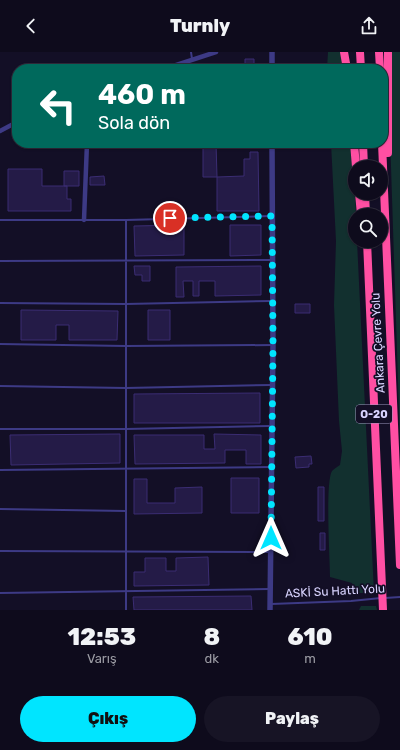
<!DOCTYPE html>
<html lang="tr">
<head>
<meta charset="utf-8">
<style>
	:root { --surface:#0e0b1c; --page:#171425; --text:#f1f3f6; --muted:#9b9ba3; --line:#2e2b3b; --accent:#00e5ff }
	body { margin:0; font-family:Rubik,sans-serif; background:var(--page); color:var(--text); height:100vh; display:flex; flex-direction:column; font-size:15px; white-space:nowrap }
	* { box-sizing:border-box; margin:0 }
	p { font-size:13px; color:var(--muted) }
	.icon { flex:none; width:22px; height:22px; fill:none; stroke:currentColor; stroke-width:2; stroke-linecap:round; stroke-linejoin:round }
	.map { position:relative; height:558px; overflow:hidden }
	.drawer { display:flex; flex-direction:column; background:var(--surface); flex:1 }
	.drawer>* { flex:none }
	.top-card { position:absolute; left:12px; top:12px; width:376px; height:84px; border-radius:16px; box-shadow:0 1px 3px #0004,0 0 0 1px var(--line); background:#00695c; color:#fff; overflow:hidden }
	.controls { position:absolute; left:348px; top:108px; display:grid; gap:8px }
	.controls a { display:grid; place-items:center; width:40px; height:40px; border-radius:50%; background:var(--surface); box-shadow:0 1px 3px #0004,0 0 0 1px var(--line); font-size:20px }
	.pin { position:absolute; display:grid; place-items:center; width:34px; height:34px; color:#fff; margin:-17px; border:2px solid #fff; border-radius:50%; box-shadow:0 1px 4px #0007 }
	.me { position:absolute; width:44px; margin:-22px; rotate:0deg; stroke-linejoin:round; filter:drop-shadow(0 0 3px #0008) }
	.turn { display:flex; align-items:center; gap:14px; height:84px; padding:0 20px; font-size:18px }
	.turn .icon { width:52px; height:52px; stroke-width:2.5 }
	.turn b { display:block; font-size:28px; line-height:34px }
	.eta { display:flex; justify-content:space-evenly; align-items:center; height:68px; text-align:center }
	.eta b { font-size:24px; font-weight:800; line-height:28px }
	.primary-button { display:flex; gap:8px; margin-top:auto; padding:8px 20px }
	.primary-button a { flex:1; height:46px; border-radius:24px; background:var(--accent); color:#111; font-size:16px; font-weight:800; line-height:46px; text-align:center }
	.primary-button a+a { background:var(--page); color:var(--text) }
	header { display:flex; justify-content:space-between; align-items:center; height:52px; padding:0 20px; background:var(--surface); font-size:18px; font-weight:800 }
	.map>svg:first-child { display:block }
	.green { fill:#12302f }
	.building { fill:#241b47; stroke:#3b2d73 }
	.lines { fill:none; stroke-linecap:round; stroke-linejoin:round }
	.service { stroke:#3d3a85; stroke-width:2 }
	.minor { stroke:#3d3a85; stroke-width:4.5 }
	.tertiary { stroke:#3d3a85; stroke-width:5.5 }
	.motorway { stroke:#ff4fa3; stroke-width:8 }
	.motorway-bridge { stroke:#ff4fa3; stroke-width:8 }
	.route { stroke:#00e5ff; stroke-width:7; stroke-dasharray:0 12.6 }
	.labels { text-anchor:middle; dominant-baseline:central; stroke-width:3.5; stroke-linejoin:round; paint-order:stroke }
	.shield { fill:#130f26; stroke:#9e99be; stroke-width:1 }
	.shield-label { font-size:11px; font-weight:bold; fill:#d9d4ff }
	.street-label { font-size:12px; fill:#d9d4ff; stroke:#130f26 }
</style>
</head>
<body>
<header><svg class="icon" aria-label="back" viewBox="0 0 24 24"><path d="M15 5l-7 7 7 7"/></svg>Turnly<svg class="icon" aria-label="share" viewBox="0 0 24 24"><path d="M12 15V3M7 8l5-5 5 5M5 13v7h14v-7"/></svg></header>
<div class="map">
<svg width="400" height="558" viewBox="0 0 400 558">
	<rect width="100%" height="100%" fill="#130f26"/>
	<path class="green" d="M328,0H341L344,17H327Z
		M389,0H400V391L389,53Z
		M331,91H353L356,163L355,189H357L374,541H356L352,531L330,525C330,508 325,430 332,419C334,417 337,415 340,413L342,399L339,369L334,253L336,189Z
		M361,554H376L377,558H359Z"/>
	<path class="building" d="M245,7H254V17H245Z
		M203,91H216L217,125H203Z
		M250,100H258L259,159H217V125L244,124V107H250Z
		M8,117H42V134H67V147H71V159H8Z
		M64,119H79V134H64Z
		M104,124L105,133H90V125Z
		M184,173V203L135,204L134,174Z
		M230,173H261V203L230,204Z
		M134,214H150V229H142V223H135Z
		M261,214V243L215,244V229H199V244H193V229H183L184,245H176V215Z
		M295,252H310V261H295Z
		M21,258L118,259L117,288H69V273H56V288H21Z
		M148,258H170V288H148Z
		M260,341V371H134V342Z
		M120,382V411L11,413L10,383Z
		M214,382L261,383V412H246V398H225V411L135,412L134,383H204V397H215Z
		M311,404L312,412H309V415L296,416L295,405Z
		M231,426H259V461H231Z
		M134,427H147V451H175V436L202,435V461L134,462Z
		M318,435H324V469H318Z
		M320,481H325V498H320Z
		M208,505L209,533L134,534V520H145V506H166V519H176V506Z
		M251,544L252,558H134L133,545Z"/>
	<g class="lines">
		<path class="service" d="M191,0L192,7
			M0,168H126L271,164
			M126,168V558
			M0,209L271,208
			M0,251L126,252L271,249
			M0,292L126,294L273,293
			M0,334L126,336L271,333
			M0,377H126L270,374
			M0,418L270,415
			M0,457L126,459
			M0,499L270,500
			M0,541L269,537
			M385,546L400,545
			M271,552L351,549L381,546"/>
		<path class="minor" d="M164,17L216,0
			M0,79L17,70
			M84,168L87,91"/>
		<path class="tertiary" d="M272,17V0
			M270,558L273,293L272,91"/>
		<path class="motorway" d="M344,0L347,17
			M360,0L361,17
			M379,0L380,17
			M354,91L356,115
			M363,91L364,115
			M382,91L400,513
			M388,101V0
			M359,141L361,163
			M365,141L366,163
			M367,189L382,535"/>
		<path class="motorway-bridge" d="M382,535L383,558"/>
	</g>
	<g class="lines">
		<path class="route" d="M170,166L272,164L273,293L271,486"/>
	</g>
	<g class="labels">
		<rect class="shield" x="356" y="353" width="36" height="18" rx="3"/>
		<g class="shield-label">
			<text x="374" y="362">O-20</text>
		</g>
		<g class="street-label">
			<text transform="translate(378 291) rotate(-93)">Ankara Çevre Yolu</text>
			<text transform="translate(335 539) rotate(-3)">ASKİ Su Hattı Yolu</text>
		</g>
	</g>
</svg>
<div class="controls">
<a><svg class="icon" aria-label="sound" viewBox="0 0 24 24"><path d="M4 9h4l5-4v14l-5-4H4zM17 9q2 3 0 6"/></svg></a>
<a><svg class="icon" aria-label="search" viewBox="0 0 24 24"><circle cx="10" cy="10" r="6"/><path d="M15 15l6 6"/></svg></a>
</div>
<div class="pin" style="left:170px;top:166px;background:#d93025"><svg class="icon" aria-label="arrive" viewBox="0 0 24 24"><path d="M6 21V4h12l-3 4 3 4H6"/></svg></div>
<svg class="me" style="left:271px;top:486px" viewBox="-20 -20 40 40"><path d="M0-17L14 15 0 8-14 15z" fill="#00e5ff" stroke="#fff" stroke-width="4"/></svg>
<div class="top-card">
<div class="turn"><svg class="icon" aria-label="left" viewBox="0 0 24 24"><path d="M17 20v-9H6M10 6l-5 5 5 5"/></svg><div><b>460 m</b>Sola dön</div></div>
</div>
</div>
<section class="drawer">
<div class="eta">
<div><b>12:53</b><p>Varış</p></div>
<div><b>8</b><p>dk</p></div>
<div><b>610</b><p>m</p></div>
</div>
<div class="primary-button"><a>Çıkış</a><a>Paylaş</a></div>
</section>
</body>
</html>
